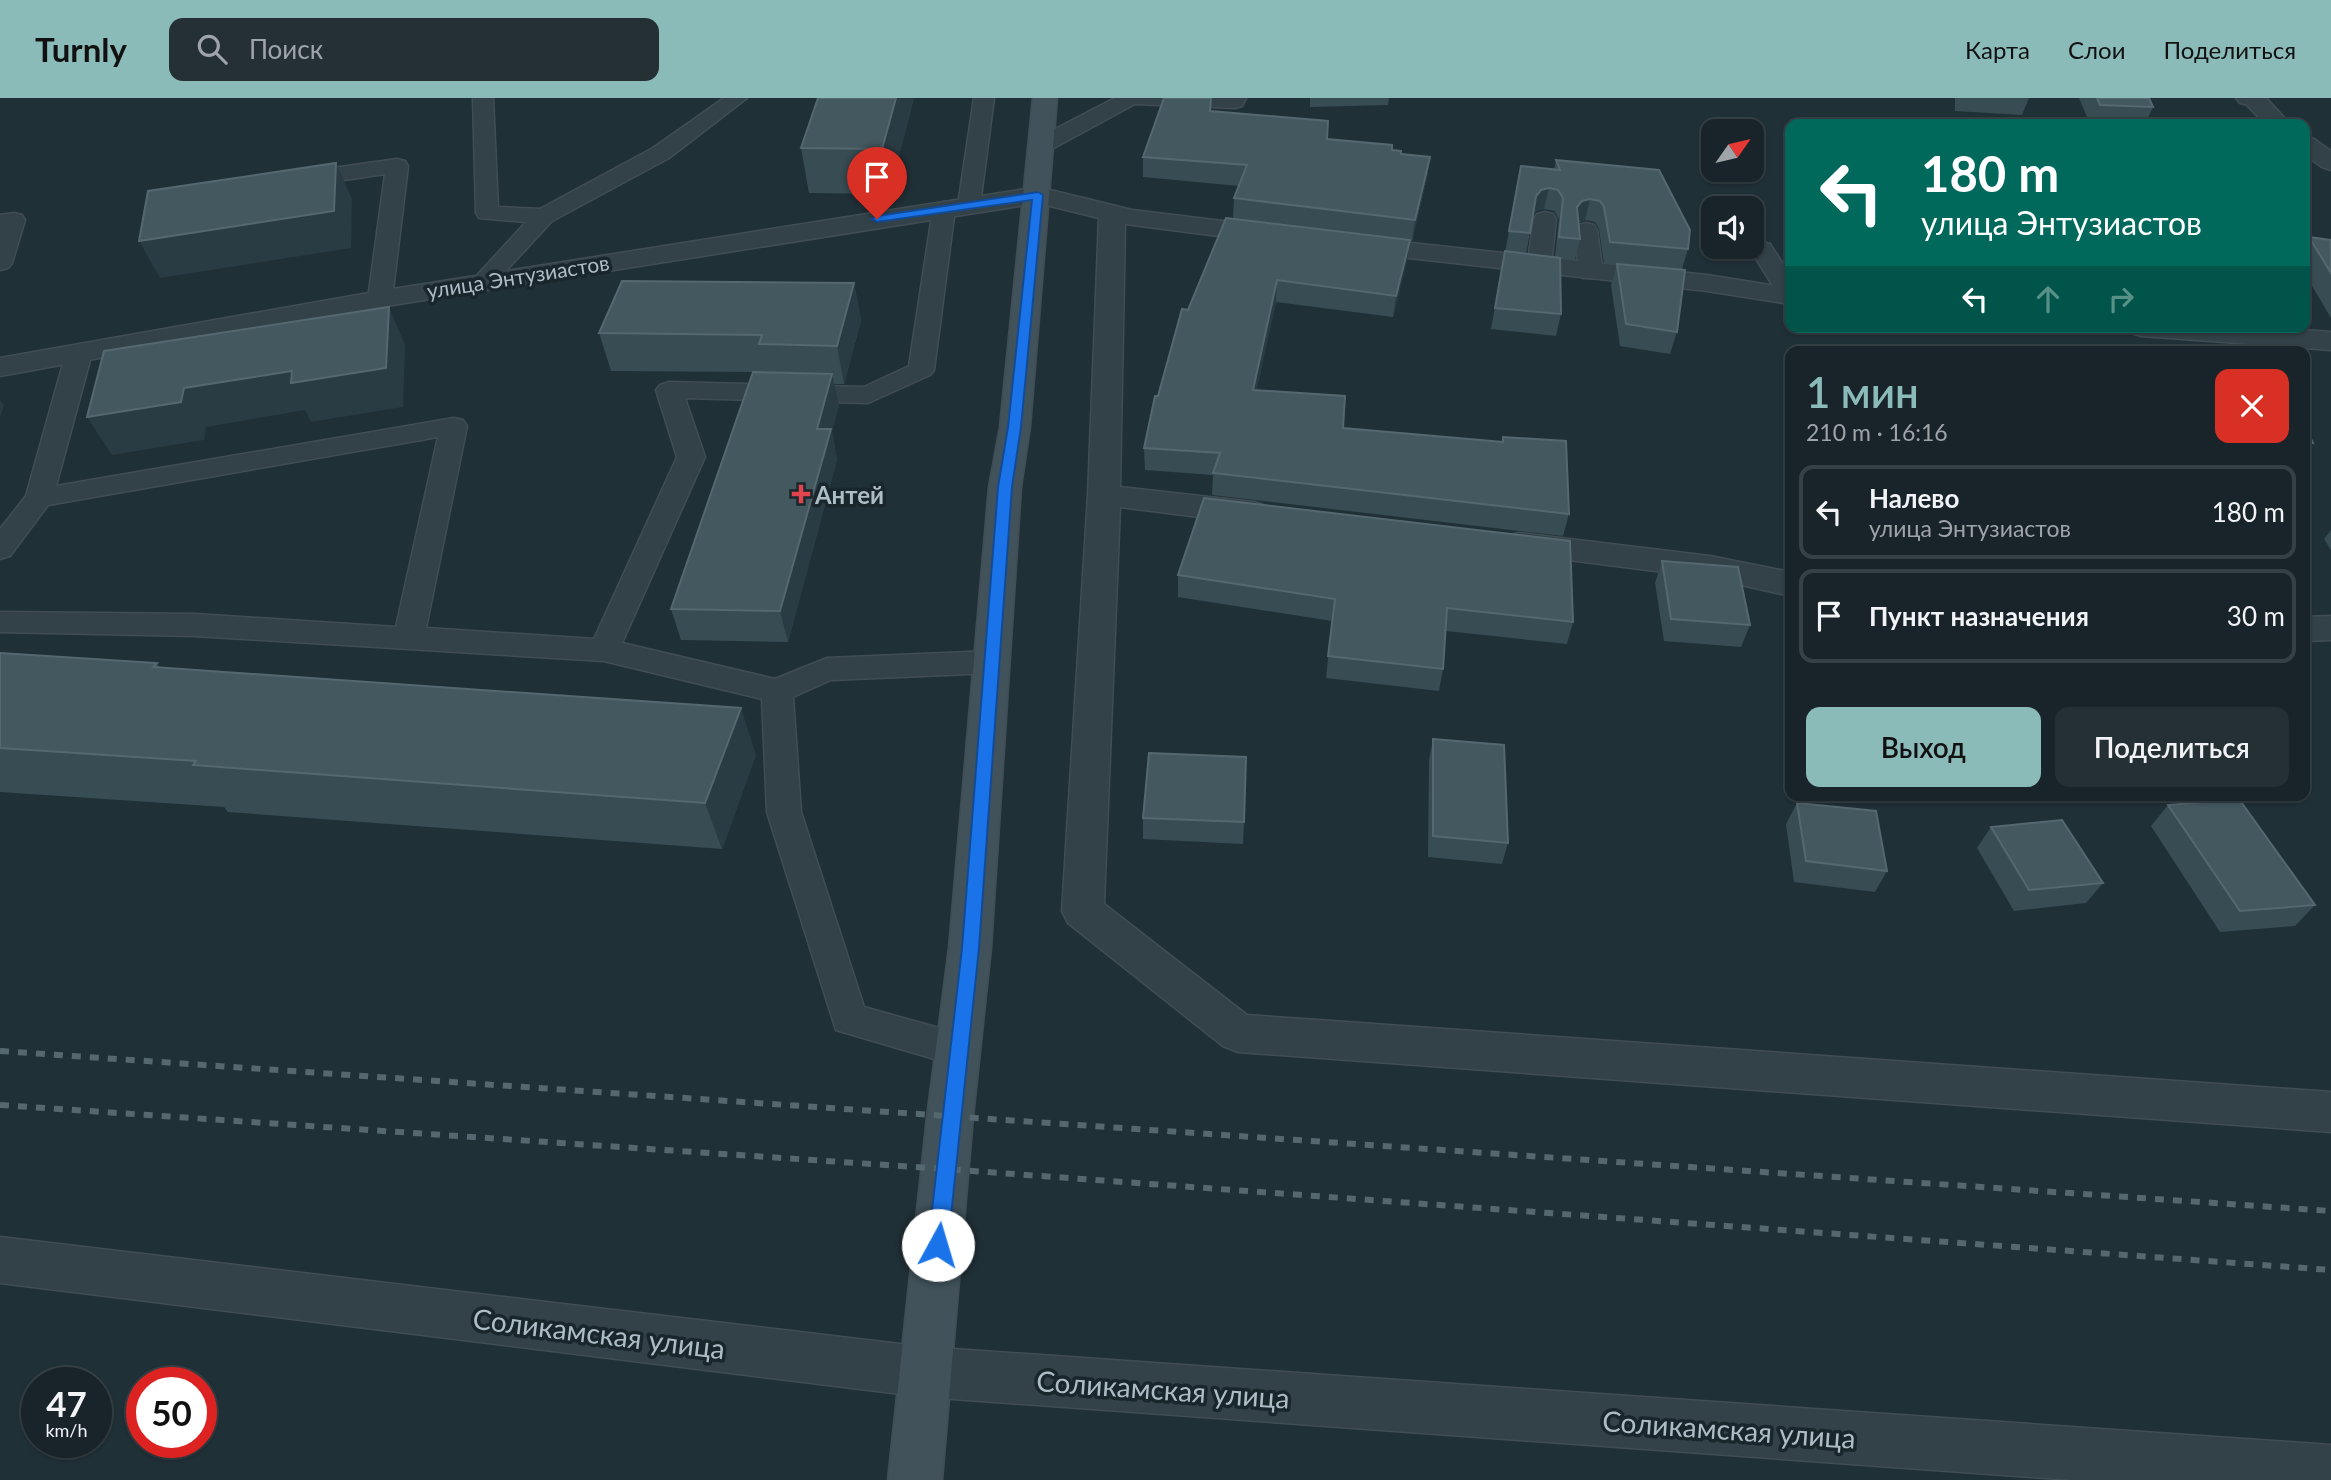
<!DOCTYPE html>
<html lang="ru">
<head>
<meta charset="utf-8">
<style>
	:root { --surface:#182429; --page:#253035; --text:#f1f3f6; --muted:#9fa4a8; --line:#364146; --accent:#8bbbb9 }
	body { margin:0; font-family:Lato,sans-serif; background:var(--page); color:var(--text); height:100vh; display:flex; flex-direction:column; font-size:26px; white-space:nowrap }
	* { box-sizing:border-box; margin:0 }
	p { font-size:23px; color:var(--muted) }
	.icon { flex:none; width:38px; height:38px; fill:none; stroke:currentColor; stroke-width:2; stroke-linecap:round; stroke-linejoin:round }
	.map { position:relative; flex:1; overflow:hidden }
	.panel { position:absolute; left:1785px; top:248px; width:525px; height:455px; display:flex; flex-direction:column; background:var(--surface); border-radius:14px; box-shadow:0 2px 5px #0004,0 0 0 2px var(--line) }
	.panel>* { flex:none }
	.hud { position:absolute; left:1785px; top:21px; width:525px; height:214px; border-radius:14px; box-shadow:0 2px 5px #0004,0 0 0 2px var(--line); background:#00695c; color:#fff; overflow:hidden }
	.needle { width:46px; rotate:56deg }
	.controls { position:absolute; left:1701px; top:21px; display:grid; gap:14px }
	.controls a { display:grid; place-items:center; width:63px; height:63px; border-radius:14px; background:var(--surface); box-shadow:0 2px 5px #0004,0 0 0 2px var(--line); font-size:35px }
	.speed { position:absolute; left:21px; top:1269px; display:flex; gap:14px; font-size:35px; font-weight:700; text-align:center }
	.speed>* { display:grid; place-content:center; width:91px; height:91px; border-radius:50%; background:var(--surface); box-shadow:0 2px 5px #0004,0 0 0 2px var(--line); line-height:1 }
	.speed small { font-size:18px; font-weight:400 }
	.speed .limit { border:10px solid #d22; background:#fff; color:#111 }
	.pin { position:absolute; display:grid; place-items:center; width:60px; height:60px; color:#fff; margin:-72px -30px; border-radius:50% 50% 50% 0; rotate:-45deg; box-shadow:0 0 7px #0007 }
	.pin .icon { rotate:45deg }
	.me { position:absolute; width:77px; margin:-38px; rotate:6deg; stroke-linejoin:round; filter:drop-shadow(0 0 5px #0008) }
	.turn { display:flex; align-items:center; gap:24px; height:147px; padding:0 21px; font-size:32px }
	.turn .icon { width:91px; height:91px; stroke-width:2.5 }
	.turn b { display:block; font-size:49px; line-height:60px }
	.lanes { display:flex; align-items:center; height:66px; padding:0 21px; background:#0003; justify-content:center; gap:35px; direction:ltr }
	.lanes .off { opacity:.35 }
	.round { display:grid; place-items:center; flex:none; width:74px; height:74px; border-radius:14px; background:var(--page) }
	.head { display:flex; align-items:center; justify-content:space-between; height:119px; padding:0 21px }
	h1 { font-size:42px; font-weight:600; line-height:52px; color:var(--accent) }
	.action { display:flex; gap:14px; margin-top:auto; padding:14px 21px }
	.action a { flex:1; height:80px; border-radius:14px; background:var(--accent); color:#111; font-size:28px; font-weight:600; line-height:80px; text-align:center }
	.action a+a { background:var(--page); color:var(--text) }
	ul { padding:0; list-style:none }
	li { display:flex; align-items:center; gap:21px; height:94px; margin:0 14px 10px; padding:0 7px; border:4px solid var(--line); border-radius:14px }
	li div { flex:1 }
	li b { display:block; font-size:26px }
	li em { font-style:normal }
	header { display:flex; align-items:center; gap:42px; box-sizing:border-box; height:98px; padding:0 35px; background:var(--accent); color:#111 }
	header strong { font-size:33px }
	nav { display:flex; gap:38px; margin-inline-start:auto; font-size:24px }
	.search { width:490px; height:63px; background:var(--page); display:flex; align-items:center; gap:18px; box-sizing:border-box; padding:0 24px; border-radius:14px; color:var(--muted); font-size:26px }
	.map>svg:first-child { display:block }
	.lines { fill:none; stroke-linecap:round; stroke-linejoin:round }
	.service-casing { stroke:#404d54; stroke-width:3 }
	.pedestrian-casing { stroke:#404d54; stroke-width:3 }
	.minor-casing { stroke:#404d54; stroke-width:3 }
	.secondary-casing { stroke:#404d54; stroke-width:3 }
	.service { fill:#334148; fill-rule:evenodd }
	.pedestrian { fill:#334148; fill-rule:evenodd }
	.minor { fill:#334148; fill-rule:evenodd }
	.secondary { fill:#41525b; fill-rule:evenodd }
	.rail { stroke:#55676f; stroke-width:6; stroke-dasharray:9 9; stroke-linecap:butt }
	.wall { fill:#384c54; fill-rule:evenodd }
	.shaded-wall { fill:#293b43 }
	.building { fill:#445860; stroke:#556870; stroke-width:2 }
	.route { fill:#1a73e8; stroke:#114b97; stroke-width:2 }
	.health-dot { fill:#e0444e; stroke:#19262c; stroke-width:2.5 }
	.labels { text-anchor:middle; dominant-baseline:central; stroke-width:7; stroke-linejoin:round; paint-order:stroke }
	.far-street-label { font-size:21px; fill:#adbdc5; stroke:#19262c }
	.poi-label { font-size:24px; font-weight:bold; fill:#adbdc5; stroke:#19262c; text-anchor:start }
	.near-street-label { font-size:28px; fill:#adbdc5; stroke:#19262c }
</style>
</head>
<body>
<header>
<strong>Turnly</strong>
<div class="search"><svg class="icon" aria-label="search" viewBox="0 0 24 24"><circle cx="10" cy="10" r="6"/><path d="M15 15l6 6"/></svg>Поиск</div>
<nav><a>Карта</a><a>Слои</a><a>Поделиться</a></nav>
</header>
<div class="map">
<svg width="2331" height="1382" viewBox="0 0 2331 1382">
	<rect width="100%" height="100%" fill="#203037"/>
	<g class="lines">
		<g class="service-casing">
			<path id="service" d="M473,0H493L498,109L540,111L653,50L724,0H747L669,60L552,123L491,189L483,191L475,189L471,184L526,124L479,120L476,115Z
				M974,0H994L980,107L977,112H961L958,107Z
				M1115,0H1246L1242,8L1235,10L1135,6L1050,52H1034L1031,47L1034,42Z
				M397,61L405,63L408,68L392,201L389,206L380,208L371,206L368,201L385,76L297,89L289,87L286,82L289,77L297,75Z
				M944,104L952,106L955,111L934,272L930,277L868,305L685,300L705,359L622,545L775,581L827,560L992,553L1003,556L1007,564L1003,572L992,575L831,582L793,599L801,714L864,909L971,939L977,951L971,963L958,968L836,932L767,714L762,601L604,563L195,538L0,534V514L195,516L396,529L438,339L48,407L10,458L0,461V431L26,398L66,255L70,250L79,247L88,250L92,255L56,388L454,320L463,322L467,328L426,530L594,541L677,359L656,292L660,287L669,284L864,289L909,268L933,111L936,106Z
				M1545,114L1553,116L1556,121L1551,169L1547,174H1531L1527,169L1534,121L1537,116Z
				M14,115L22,117L25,122L12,165L8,170L0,172V117Z
				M1586,125L1594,127L1597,132L1603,175L1599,180H1583L1579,175L1575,132L1578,127Z
				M1762,144L1770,146L1790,177V203L1781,201L1750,151L1754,146Z"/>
		</g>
		<g class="pedestrian-casing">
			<path id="pedestrian" d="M2240,0H2266L2290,26H2265Z
				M2305,39L2314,41L2331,53V72L2322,69L2305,57Z"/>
		</g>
		<g class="minor-casing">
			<path id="minor" d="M2236,0H2263L2264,1L2260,6L2252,8L2240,5Z
				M1038,89L1132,112L1272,129L1281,131L1285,137L1281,143L1272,145L1125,126L1120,389L1254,404L1266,408L1270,415L1266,422L1254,426L1120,409L1104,806L1247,917L2331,994V1034L1238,954L1223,948L1068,825L1062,813L1088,397L1099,120L1038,105L380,209L0,278V260L380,193Z
				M1356,139L1707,177L1790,190V206L1707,193L1346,153L1343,147L1346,141Z
				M2127,229H2262L2331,234V252L2141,238L2131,235Z
				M1519,435L1710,458L1790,474V498L1710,480L1507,454L1502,446L1507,438Z
				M2331,518V542L2305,543V519Z
				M0,1139L925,1249L2331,1347V1382H2073L925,1299L0,1185Z"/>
		</g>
		<g class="secondary-casing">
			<path id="secondary" d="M1033,0H1057L1030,329L1021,389L991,850L973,1019L942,1382H888L927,1019L949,850L989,389L1000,329Z"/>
		</g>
		<use href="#service" class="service"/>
		<use href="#pedestrian" class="pedestrian"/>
		<use href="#minor" class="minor"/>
		<use href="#secondary" class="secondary"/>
		<path class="rail" d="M0,953L2331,1113
			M0,1007L945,1071L2331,1172"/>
	</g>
	<path class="wall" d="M818,0H914L889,96L809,95L801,50Z
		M1164,0H1212L1211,13L1327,41L1392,52L1401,56L1430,59L1427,80L1412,143H1409L1407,163L1393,219L1276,204L1256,292L1343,330L1502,344L1503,339L1569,416L1563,438L1212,397L1213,377L1145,372L1144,350L1158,298L1188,212L1233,120L1234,100L1239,88L1143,79V59Z
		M1310,0H1389L1388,7L1310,9Z
		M1955,0H2029L2022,17L1955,13Z
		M2079,0H2149L2153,9L2145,26H2090Z
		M1556,62L1688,151L1682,171L1677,234L1670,256L1620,248L1611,187L1617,167L1604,166L1599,131L1595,124L1585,122L1579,124L1580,141L1575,162L1560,161L1561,216L1556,238L1491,231L1521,68L1554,72ZM1544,111L1554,113L1559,121L1555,159L1526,156L1533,118L1536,113Z
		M2309,139L2331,142V220L2305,176V147Z
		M854,185L861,223L844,286H834L839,307L832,333L837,362L788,544L681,542L671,511L753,274L611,273L599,235Z
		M2305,328L2313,345L2305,356Z
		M2331,432V452L2324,441Z
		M1662,463L1750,527L1741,549L1664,543L1655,485Z
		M1178,477L1573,524L1567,546L1446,533L1443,571L1439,593L1326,580L1332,523L1178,499Z
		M0,555L157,565L160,570L756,657L722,751L228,714L224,709L0,694Z
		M1433,641L1508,745L1502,766L1428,759L1429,662Z
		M1797,705L1887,773L1875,794L1794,784L1786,726Z
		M2168,707L2315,807L2295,828L2220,834L2151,728Z
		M1143,720L1244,724L1243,746L1143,741Z
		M1991,729L2103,785L2086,805L2014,813L1977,750Z"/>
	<path class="shaded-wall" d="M896,0H914L889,96L882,51Z
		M1430,59L1427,80L1412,143L1415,122Z
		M336,65L352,101L351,150L160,180L139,143Z
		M1549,90L1544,111L1536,113L1532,120L1536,98L1541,92Z
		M1590,101L1585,122L1577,124V109L1582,103Z
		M1410,142L1407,163L1393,219L1396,198Z
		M1277,182L1276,204L1252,314L1253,292Z
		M854,185L861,223L844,286L837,248Z
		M389,209L405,247L403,309L311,324L305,312L206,329L204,342L112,357L87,319L184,290Z
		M832,276L839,307L832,333L837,362L788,544L780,513L817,331Z
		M0,302L4,307L0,319Z
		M741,610L756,657L722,751L705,705Z"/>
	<path class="building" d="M818,0H896L882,51L801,50Z
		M1164,0H1211L1210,13L1328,23L1327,41L1392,47V52L1401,53V56L1430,59L1415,122L1234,100L1247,67L1143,59Z
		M2097,0H2149L2153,9L2100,7Z
		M1556,62L1659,72L1690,132L1688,151L1610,144L1604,109L1600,103L1590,101L1582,103L1577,109L1580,141L1559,139L1563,100L1558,92L1549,90L1541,92L1536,98L1530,135L1509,133L1521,68L1560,72Z
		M336,65L334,113L139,143L148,93Z
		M1226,120L1410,142L1396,198L1277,182L1253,292L1345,298L1343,330L1503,344V339L1566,343L1569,416L1213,375L1220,355L1144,350L1155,298H1158L1182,211L1188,212Z
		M2309,139L2331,142V175Z
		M1505,153L1560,160L1561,216L1495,210Z
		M1617,166L1685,172L1677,234L1626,226Z
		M622,183L854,185L837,248L759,246L762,237L599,235Z
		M389,209L386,270L291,285L292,273L184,290L181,304L87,319L104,253Z
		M753,274L832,276L817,331H831L780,513L671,511Z
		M2305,328L2313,345L2305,344Z
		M1204,400L1570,443L1573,524L1447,510L1443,571L1328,558L1335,501L1178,477Z
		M1662,463L1738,469L1750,527L1671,521Z
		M0,555L157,565L153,569L741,610L705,705L193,667L196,663L0,650Z
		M1433,641L1504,647L1508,745L1433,738Z
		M1149,655L1246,659L1244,724L1143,720Z
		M2239,701L2315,807L2240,813L2168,707Z
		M1797,705L1876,713L1887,773L1806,763Z
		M2062,722L2103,785L2029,792L1991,729Z"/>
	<path class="route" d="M1038,94L1043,97L1021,329L1012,389L979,850L948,1147L945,1154L938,1157L931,1154L928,1147L962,850L998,389L1008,329L1032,102L877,124L871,121L877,118Z"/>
	<path class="health-dot" d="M797.5 385.5h7v7h7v7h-7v7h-7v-7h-7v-7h7z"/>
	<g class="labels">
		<g class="far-street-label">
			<text transform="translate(518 178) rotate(-9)">улица Энтузиастов</text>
		</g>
		<g class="poi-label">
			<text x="815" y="396">Антей</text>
		</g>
		<g class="near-street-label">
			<text transform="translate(599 1235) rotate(7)">Соликамская улица</text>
			<text transform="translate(1163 1291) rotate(4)">Соликамская улица</text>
			<text transform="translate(1729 1331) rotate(4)">Соликамская улица</text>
		</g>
	</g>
</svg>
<div class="controls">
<a><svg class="needle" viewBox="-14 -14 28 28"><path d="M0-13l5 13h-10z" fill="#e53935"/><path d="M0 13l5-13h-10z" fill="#9fa4a8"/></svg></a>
<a><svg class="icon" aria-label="sound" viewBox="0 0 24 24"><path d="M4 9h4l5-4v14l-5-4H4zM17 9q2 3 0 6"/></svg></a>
</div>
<div class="speed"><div>47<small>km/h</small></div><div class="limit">50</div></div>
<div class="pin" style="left:877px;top:121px;background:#d93025"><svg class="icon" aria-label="arrive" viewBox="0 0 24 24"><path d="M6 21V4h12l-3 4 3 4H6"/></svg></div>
<svg class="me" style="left:938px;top:1147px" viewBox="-20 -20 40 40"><circle r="19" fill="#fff"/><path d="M0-13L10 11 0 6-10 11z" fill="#1a73e8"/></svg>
<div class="hud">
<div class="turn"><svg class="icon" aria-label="left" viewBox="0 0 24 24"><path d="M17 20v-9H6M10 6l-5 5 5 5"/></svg><div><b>180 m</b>улица Энтузиастов</div></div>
<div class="lanes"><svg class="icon" aria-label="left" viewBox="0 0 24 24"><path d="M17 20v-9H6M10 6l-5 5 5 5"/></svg><svg class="icon off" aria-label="ahead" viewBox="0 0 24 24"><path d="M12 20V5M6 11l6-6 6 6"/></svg><svg class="icon off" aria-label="right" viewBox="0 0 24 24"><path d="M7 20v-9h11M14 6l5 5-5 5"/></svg></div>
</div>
<section class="panel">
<div class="head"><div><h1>1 мин</h1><p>210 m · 16:16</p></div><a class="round" style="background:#d93025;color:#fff"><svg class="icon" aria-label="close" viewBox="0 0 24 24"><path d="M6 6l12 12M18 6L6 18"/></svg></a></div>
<ul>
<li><svg class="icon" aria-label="left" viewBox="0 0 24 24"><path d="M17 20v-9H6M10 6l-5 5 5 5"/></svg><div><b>Налево</b><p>улица Энтузиастов</p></div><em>180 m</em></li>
<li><svg class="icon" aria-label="arrive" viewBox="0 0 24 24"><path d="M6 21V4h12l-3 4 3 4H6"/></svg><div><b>Пункт назначения</b></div><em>30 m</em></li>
</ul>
<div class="action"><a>Выход</a><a>Поделиться</a></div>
</section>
</div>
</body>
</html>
